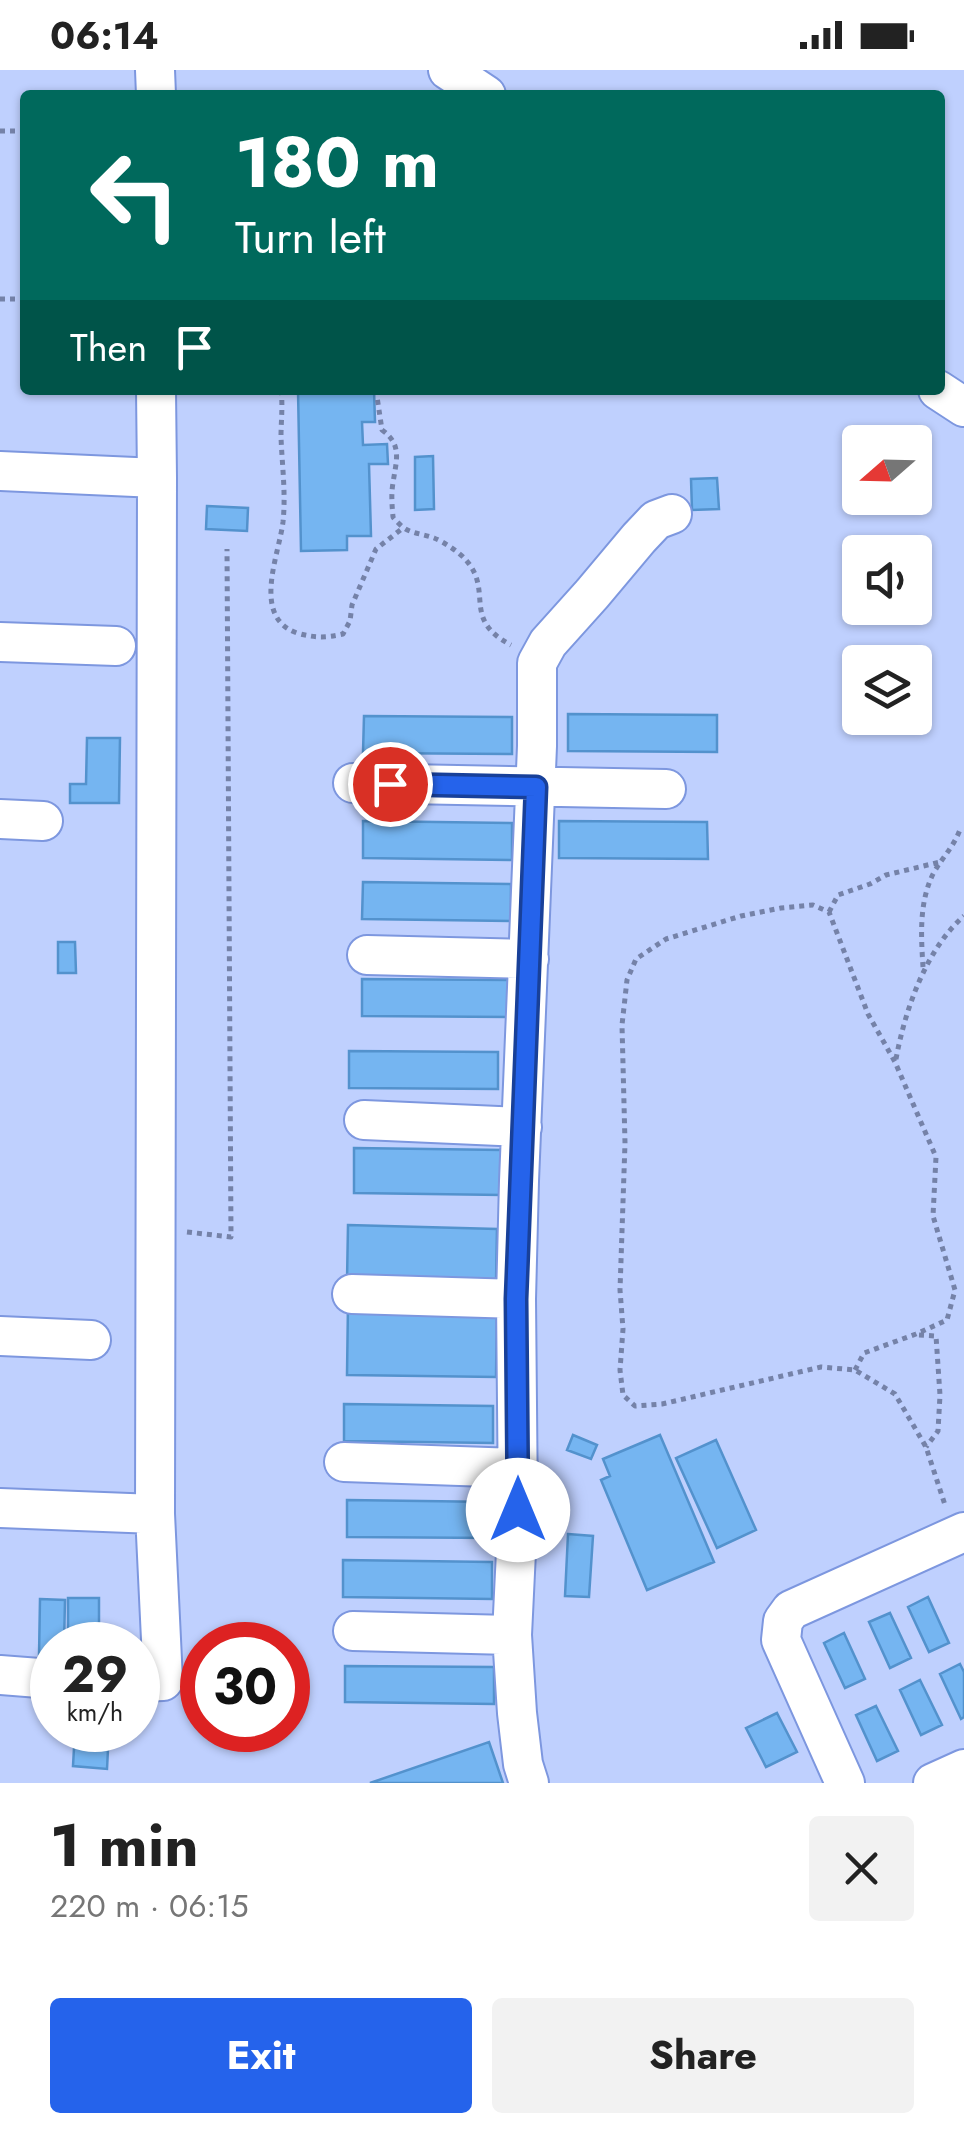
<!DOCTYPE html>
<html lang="en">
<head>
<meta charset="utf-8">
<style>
	:root { --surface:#fff; --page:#f2f2f2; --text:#222; --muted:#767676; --accent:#2563eb }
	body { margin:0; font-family:Jost,sans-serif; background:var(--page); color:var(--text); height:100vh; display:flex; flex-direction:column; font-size:38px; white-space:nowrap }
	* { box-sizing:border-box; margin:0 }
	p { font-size:32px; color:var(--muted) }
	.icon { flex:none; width:55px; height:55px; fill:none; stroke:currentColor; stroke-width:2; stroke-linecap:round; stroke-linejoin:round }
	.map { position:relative; height:1713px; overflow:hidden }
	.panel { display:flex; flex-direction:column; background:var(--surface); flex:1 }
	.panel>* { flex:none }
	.banner { position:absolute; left:20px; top:20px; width:925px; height:305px; border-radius:10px; box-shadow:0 2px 8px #0004; background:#00695c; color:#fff; overflow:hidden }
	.needle { width:65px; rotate:250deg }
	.tools { position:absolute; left:842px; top:355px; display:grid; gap:20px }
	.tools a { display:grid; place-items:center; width:90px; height:90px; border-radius:10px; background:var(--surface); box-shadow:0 2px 8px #0004; font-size:50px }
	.speed { position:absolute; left:30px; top:1552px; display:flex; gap:20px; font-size:50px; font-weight:700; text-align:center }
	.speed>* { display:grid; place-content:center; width:130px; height:130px; border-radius:50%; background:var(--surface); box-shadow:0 2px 8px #0004; line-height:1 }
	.speed small { font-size:25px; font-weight:400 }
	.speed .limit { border:15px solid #d22; background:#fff; color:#111 }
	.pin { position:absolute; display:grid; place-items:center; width:85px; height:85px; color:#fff; margin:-42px; border:5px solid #fff; border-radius:50%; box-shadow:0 2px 10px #0007 }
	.me { position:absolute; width:110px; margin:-55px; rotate:0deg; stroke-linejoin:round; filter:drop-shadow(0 0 8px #0008) }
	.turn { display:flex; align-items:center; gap:35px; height:210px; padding:0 50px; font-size:45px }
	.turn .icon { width:130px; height:130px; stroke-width:2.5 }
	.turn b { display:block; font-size:70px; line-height:85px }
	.then { display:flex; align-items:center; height:95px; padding:0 50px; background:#0003; gap:20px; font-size:38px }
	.round { display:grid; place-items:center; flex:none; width:105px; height:105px; border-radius:10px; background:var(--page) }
	.overview { display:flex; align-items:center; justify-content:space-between; height:170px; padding:0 50px }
	h1 { font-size:60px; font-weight:700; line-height:75px }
	.button { display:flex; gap:20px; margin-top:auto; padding:20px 50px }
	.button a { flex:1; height:115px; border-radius:10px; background:var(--accent); color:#fff; font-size:40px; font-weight:700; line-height:115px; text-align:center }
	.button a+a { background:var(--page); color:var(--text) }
	.status { display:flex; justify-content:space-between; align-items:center; height:70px; padding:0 50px; background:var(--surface); direction:ltr }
	.status svg { height:28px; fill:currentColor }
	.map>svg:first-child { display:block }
	.building { fill:#75b5f1; stroke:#5392cd; stroke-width:2.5 }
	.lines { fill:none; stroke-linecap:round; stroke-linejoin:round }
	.minor-casing { stroke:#7d97df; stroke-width:42 }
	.path { stroke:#7582a8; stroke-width:5; stroke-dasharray:5 5; stroke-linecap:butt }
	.minor { stroke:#fff; stroke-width:38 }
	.route-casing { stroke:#184099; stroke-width:25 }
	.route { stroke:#2563eb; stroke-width:18 }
</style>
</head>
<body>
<div class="status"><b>06:14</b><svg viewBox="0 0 49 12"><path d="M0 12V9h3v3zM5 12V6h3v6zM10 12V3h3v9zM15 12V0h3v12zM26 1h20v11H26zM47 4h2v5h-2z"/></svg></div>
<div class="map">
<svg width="964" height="1713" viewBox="0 0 964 1713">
	<rect width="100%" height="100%" fill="#bfd0fe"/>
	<path class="building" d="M298,320H374L375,352H362L363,375L387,374L388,394H369L371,466H347V480L301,481Z
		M433,386L434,439L415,440V387Z
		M717,408L719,439L692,440L691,409Z
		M207,436L248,438L247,461L206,459Z
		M568,644L717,645V682L568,681Z
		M364,646L512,647V684L363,683Z
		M87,668H120L119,733H70V714H86Z
		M363,751L512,753V790L363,788Z
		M559,751L707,752L708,789L559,788Z
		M363,812L511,814V851L362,849Z
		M58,872H75L76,903H58Z
		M362,909L511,910V947L362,946Z
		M349,981L498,982V1019L349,1018Z
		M354,1078L503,1080L502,1125L354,1123Z
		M348,1155L497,1159L496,1214L347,1211Z
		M348,1234L497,1237L496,1307L347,1305Z
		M344,1334L493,1336V1373L344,1371Z
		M573,1365L597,1375L591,1389L567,1380Z
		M660,1365L714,1492L647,1520L601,1410L610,1406L603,1389Z
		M716,1370L756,1460L717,1478L676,1388Z
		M347,1430L495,1432V1468L347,1467Z
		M568,1464L593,1466L589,1527L565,1526Z
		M343,1490L492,1492V1529L343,1527Z
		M928,1527L949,1573L929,1582L908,1537Z
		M68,1528H99V1575H68Z
		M40,1529L65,1530L64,1575H52V1587L39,1586Z
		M890,1543L911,1588L890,1598L869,1552Z
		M844,1563L865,1609L845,1618L824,1573Z
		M960,1594L964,1602V1647L961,1649L940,1604Z
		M345,1596L494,1597V1634L345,1632Z
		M920,1610L942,1655L921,1665L900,1620Z
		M876,1636L898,1681L877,1691L856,1645Z
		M777,1643L797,1682L766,1697L746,1658Z
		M75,1660H109L107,1699L73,1696Z
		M489,1672L503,1713H370Z"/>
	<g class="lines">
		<g class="minor-casing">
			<path id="minor" d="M155,0L156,25
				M448,0L486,25
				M156,320L157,408
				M938,320L964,337
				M0,401L157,408L155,1444L163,1611L138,1612
				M0,572L116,576
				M353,713L666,719
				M0,749L43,751
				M367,885L529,889
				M364,1050L522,1057
				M352,1224L516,1229
				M0,1266L91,1270
				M344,1392L519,1398
				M0,1438L155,1444
				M353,1561L512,1565
				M0,1605L52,1609
				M529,1713L523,1694L517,1643L512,1565L518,1440L516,1229L519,1111L537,676V593L548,573L592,524L639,468L656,450L672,444
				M845,1713L781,1570L783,1551L791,1540L964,1462
				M933,1713L964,1699"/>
		</g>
		<path class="path" d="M0,61H25
			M0,229H25
			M281,320C283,336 281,351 281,367C282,395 286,423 283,452C279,485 251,547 297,563C314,568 326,568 343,564L350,551L352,535L376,479L403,458
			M376,320L382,360C403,375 396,391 393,413C391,424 392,435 393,447C393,448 403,458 404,458C413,464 424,464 434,468C444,472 459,482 466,490C494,522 461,549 511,575
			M829,842L838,825L870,814L886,805L940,792
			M923,897C921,865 919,833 933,804C943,786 954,777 961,757
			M896,989C905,940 926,879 964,846
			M187,1162L231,1167L227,479
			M919,1265L936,1266L940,1325L938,1361L926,1377
			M855,1300L864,1283L916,1264L947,1250L955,1220L933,1146L936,1087L895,992L868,944L829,842L813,835L781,838L741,846L666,869L636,889L627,910L622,955L625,1073L620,1220L623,1259L620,1300L623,1325L635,1336L662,1334L821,1297L855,1300L895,1324L926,1377L945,1435"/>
		<use href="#minor" class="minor"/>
	</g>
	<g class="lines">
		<g class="route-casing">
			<path id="route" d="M390,714L536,717L516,1229L518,1440"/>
		</g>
		<use href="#route" class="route"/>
	</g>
</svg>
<div class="tools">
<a><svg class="needle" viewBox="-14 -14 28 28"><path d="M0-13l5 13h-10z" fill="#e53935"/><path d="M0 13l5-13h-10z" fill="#767676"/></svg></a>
<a><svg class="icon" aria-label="sound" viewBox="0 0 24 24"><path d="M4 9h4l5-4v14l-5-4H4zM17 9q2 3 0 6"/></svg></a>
<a><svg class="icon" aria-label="layers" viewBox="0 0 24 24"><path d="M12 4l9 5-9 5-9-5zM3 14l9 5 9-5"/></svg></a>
</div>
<div class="speed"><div>29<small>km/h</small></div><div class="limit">30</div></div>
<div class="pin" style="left:390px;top:714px;background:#d93025"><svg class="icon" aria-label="arrive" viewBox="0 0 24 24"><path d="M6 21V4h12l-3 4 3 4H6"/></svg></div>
<svg class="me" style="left:518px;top:1440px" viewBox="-20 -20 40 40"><circle r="19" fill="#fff"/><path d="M0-13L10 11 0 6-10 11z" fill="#2563eb"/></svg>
<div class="banner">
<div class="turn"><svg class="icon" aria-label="left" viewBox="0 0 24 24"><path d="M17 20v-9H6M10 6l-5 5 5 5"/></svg><div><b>180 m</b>Turn left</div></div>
<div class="then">Then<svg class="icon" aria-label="arrive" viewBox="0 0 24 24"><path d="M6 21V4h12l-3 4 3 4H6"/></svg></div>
</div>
</div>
<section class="panel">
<div class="overview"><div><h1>1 min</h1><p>220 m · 06:15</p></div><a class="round"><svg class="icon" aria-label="close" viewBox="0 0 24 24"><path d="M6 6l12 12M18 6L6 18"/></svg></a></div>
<div class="button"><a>Exit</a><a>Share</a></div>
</section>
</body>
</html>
